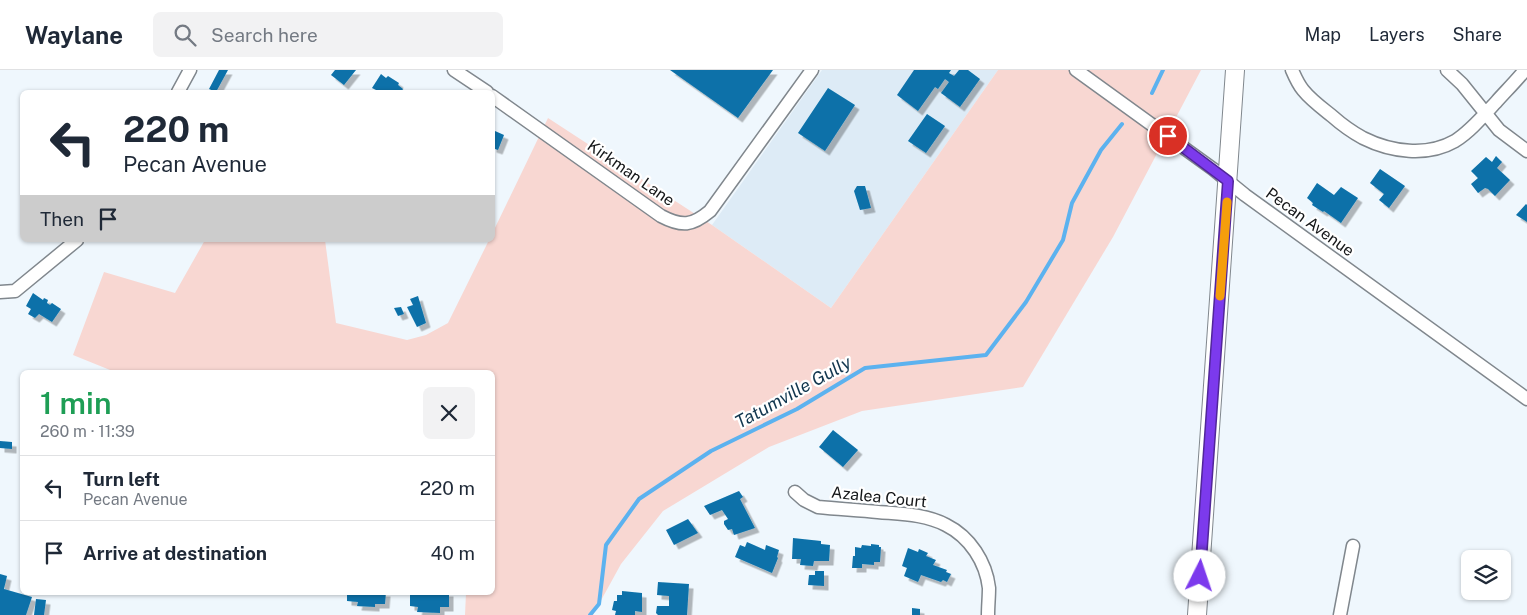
<!DOCTYPE html>
<html lang="en">
<head>
<meta charset="utf-8">
<style>
	:root { --surface:#fff; --page:#f2f2f3; --text:#1f2937; --muted:#747a83; --line:#e0e1e3 }
	body { margin:0; font-family:"Public Sans",sans-serif; background:var(--page); color:var(--text); height:100vh; display:flex; flex-direction:column; font-size:19px; white-space:nowrap }
	* { box-sizing:border-box; margin:0 }
	p { font-size:16px; color:var(--muted) }
	.icon { flex:none; width:28px; height:28px; fill:none; stroke:currentColor; stroke-width:2; stroke-linecap:round; stroke-linejoin:round }
	.map { position:relative; flex:1; overflow:hidden }
	.sheet { position:absolute; left:20px; top:300px; width:475px; height:225px; display:flex; flex-direction:column; background:var(--surface); border-radius:8px; box-shadow:0 1px 4px #0004 }
	.sheet>* { flex:none }
	.banner { position:absolute; left:20px; top:20px; width:475px; height:152px; border-radius:8px; box-shadow:0 1px 4px #0004; background:#fff; color:var(--text); overflow:hidden }
	.buttons { position:absolute; left:1461px; top:480px; display:grid; gap:10px }
	.buttons a { display:grid; place-items:center; width:50px; height:50px; border-radius:8px; background:var(--surface); box-shadow:0 1px 4px #0004; font-size:25px }
	.pin { position:absolute; display:grid; place-items:center; width:42px; height:42px; color:#fff; margin:-21px; border:2px solid #fff; border-radius:50%; box-shadow:0 1px 5px #0007 }
	.me { position:absolute; width:55px; margin:-28px; rotate:4deg; stroke-linejoin:round; filter:drop-shadow(0 0 4px #0008) }
	.turn { display:flex; align-items:center; gap:18px; height:105px; padding:0 20px; font-size:22px }
	.turn .icon { width:65px; height:65px; stroke-width:2.5 }
	.turn b { display:block; font-size:35px; line-height:42px }
	.then { display:flex; align-items:center; height:48px; padding:0 20px; background:#0003; gap:10px; font-size:19px }
	.round { display:grid; place-items:center; flex:none; width:52px; height:52px; border-radius:8px; background:var(--page) }
	.head { display:flex; align-items:center; justify-content:space-between; height:85px; padding:0 20px }
	h1 { font-size:30px; font-weight:600; line-height:38px; color:#1e9e55 }
	ul { padding:0; list-style:none }
	li { display:flex; align-items:center; gap:15px; height:65px; padding:0 20px; border-top:1px solid var(--line) }
	li div { flex:1 }
	li b { display:block; font-size:19px }
	li em { font-style:normal }
	header { display:flex; align-items:center; gap:30px; box-sizing:border-box; height:70px; padding:0 25px; background:var(--surface); border-bottom:1px solid var(--line) }
	header strong { font-size:24px }
	nav { display:flex; gap:28px; margin-inline-start:auto; font-size:18px }
	.search { width:350px; height:45px; background:var(--page); display:flex; align-items:center; gap:12px; box-sizing:border-box; padding:0 18px; border-radius:8px; color:var(--muted); font-size:19px }
	.map>svg:first-child { display:block }
	.built { fill:#ddebf6 }
	.green { fill:#f8d7d2 }
	.lines { fill:none; stroke-linecap:round; stroke-linejoin:round }
	.stream { stroke:#5cb2ef; stroke-width:4 }
	.building { fill:#0a71a9; filter:url(#shadow) }
	.street-casing { stroke:#80878d; stroke-width:15 }
	.secondary-casing { stroke:#80878d; stroke-width:20 }
	.street { stroke:#fff; stroke-width:12 }
	.secondary { stroke:#fff; stroke-width:18 }
	.route-casing { stroke:#51269a; stroke-width:12 }
	.route { stroke:#7c3aed; stroke-width:9 }
	.slow { stroke:#f59e0b; stroke-width:9 }
	.labels { text-anchor:middle; dominant-baseline:central; stroke-width:4.5; stroke-linejoin:round; paint-order:stroke }
	.street-label { font-size:16px; fill:#141618; stroke:#fff }
	.water-label { font-size:18px; font-style:italic; fill:#11364e; stroke:#fff }
</style>
</head>
<body>
<header>
<strong>Waylane</strong>
<div class="search"><svg class="icon" aria-label="search" viewBox="0 0 24 24"><circle cx="10" cy="10" r="6"/><path d="M15 15l6 6"/></svg>Search here</div>
<nav><a>Map</a><a>Layers</a><a>Share</a></nav>
</header>
<div class="map">
<svg width="1527" height="545" viewBox="0 0 1527 545">
	<defs>
		<filter id="shadow"><feDropShadow dx="4.5" dy="4.5" stdDeviation="0" flood-color="#0004"/></filter>
	</defs>
	<rect width="100%" height="100%" fill="#eff7fd"/>
	<path class="built" d="M822,0H998L831,238L712,155Z"/>
	<path class="green" d="M998,0H1201L1113,167L1023,317L862,341L769,377L663,441L621,494L593,545H465L466,523L492,522V302H115L73,285L104,202L175,223L205,170H325L336,253L407,270L426,265L448,253L489,170H492L493,162L548,48L712,155L831,238Z"/>
	<g class="lines">
		<path class="stream" d="M1152,23L1163,0
			M590,545L599,534L606,475L639,429L711,381L797,339L865,298L986,285L1026,232L1063,170L1072,133L1101,80L1122,54"/>
	</g>
	<path class="building" d="M219,0H228L216,22L209,19Z
		M335,0H356L344,15L331,5Z
		M670,0H773L738,48Z
		M914,0H951L949,3L954,6L959,0H968L980,9L960,37L941,23L949,12L945,9L938,19L935,17L918,41L897,25Z
		M381,4L386,8L388,6L399,13L398,15L403,19L401,22H380L372,18Z
		M828,18L855,35L825,81L798,63Z
		M927,44L945,56L926,83L908,71Z
		M495,61L504,65L498,80L492,78V66Z
		M1496,86L1502,92L1497,98L1510,110L1495,126L1488,119L1485,118L1478,123L1471,114L1478,108L1471,101L1486,87L1492,92Z
		M1380,99L1405,116L1389,138L1379,130L1384,124L1370,113Z
		M1317,113L1334,125L1341,117L1358,128L1341,153L1324,141L1323,142L1312,135L1313,133L1307,128Z
		M857,116H865L871,138L860,140L854,121Z
		M1526,134L1527,135V152L1516,145Z
		M33,223L43,230L44,228L48,230L47,233L50,235L52,233L61,239L52,252L39,244L35,248L28,244L31,239L26,236Z
		M418,226L426,253L417,257L407,237L413,235L410,229Z
		M401,237L404,244L398,246L394,238Z
		M833,360L858,380L843,397L819,377Z
		M0,371L12,372V379L0,378Z
		M739,421L743,427L740,429L755,458L734,465L732,459L728,460L724,454V451L728,449L722,440L710,445L704,436Z
		M688,449L698,463L674,475L666,460Z
		M793,468L821,471V474L830,475L829,491H814L813,496L800,495L801,489H792Z
		M747,472L765,480L766,475L779,480L777,487L778,488L772,503L735,487L740,475L745,477Z
		M871,474L879,475V477H881L880,492H874V495L862,494V498H852L853,486H855V477L861,478L862,475L871,476Z
		M908,478L918,482L919,479L928,483L926,486L936,490L933,495L947,500L946,502L951,504L947,512L943,510L941,512L921,505L918,512L904,506L907,498L902,496Z
		M815,501H824V516L808,515L809,505H815Z
		M0,504L7,506L4,519L32,527L26,545H0Z
		M658,512L689,514L687,545H658L656,543L657,536H669V526L657,525Z
		M622,521L642,523V542L635,541V545H615L616,541L612,540L614,531H617V525H622Z
		M347,522H386L385,534H375V537L357,536L358,532L347,531Z
		M410,522H449V537H440V543L417,542L418,537L410,536Z
		M36,529L46,530L44,545H34Z
		M912,538L920,539V545H912Z"/>
	<g class="lines">
		<g class="street-casing">
			<path id="street" d="M454,0L487,22
				M1076,0L1213,99L1245,125L1527,329
				M1292,0C1295,7 1298,14 1303,20C1311,30 1322,38 1332,46C1341,54 1352,62 1363,68C1391,82 1427,87 1455,71C1471,61 1484,45 1497,31C1506,21 1516,11 1525,0
				M1447,0L1462,14L1499,60L1527,81
				M178,22L190,0
				M492,26L661,146C682,157 692,156 710,141L812,0
				M0,222L15,221L77,170
				M795,422L804,430L818,437C838,439 858,440 878,442C901,444 925,444 946,455C970,467 986,492 989,518C989,527 988,536 988,545
				M1340,545L1353,476"/>
		</g>
		<g class="secondary-casing">
			<path id="secondary" d="M1197,545L1235,0"/>
		</g>
		<use href="#street" class="street"/>
		<use href="#secondary" class="secondary"/>
	</g>
	<g class="lines">
		<g class="route-casing">
			<path id="route" d="M1168,66L1228,111L1200,506"/>
		</g>
		<use href="#route" class="route"/>
		<path class="slow" d="M1220,226L1227,132"/>
	</g>
	<g class="labels">
		<g class="street-label">
			<text transform="translate(631 103) rotate(35)">Kirkman Lane</text>
			<text transform="translate(1310 152) rotate(36)">Pecan Avenue</text>
			<text transform="translate(879 427) rotate(6)">Azalea Court</text>
		</g>
		<g class="water-label">
			<text transform="translate(793 322) rotate(-29)">Tatumville Gully</text>
		</g>
	</g>
</svg>
<div class="buttons">
<a><svg class="icon" aria-label="layers" viewBox="0 0 24 24"><path d="M12 4l9 5-9 5-9-5zM3 14l9 5 9-5"/></svg></a>
</div>
<div class="pin" style="left:1168px;top:66px;background:#d93025"><svg class="icon" aria-label="arrive" viewBox="0 0 24 24"><path d="M6 21V4h12l-3 4 3 4H6"/></svg></div>
<svg class="me" style="left:1200px;top:506px" viewBox="-20 -20 40 40"><circle r="19" fill="#fff"/><path d="M0-13L10 11 0 6-10 11z" fill="#7c3aed"/></svg>
<div class="banner">
<div class="turn"><svg class="icon" aria-label="left" viewBox="0 0 24 24"><path d="M17 20v-9H6M10 6l-5 5 5 5"/></svg><div><b>220 m</b>Pecan Avenue</div></div>
<div class="then">Then<svg class="icon" aria-label="arrive" viewBox="0 0 24 24"><path d="M6 21V4h12l-3 4 3 4H6"/></svg></div>
</div>
<section class="sheet">
<div class="head"><div><h1>1 min</h1><p>260 m · 11:39</p></div><a class="round"><svg class="icon" aria-label="close" viewBox="0 0 24 24"><path d="M6 6l12 12M18 6L6 18"/></svg></a></div>
<ul>
<li><svg class="icon" aria-label="left" viewBox="0 0 24 24"><path d="M17 20v-9H6M10 6l-5 5 5 5"/></svg><div><b>Turn left</b><p>Pecan Avenue</p></div><em>220 m</em></li>
<li><svg class="icon" aria-label="arrive" viewBox="0 0 24 24"><path d="M6 21V4h12l-3 4 3 4H6"/></svg><div><b>Arrive at destination</b></div><em>40 m</em></li>
</ul>
</section>
</div>
</body>
</html>
